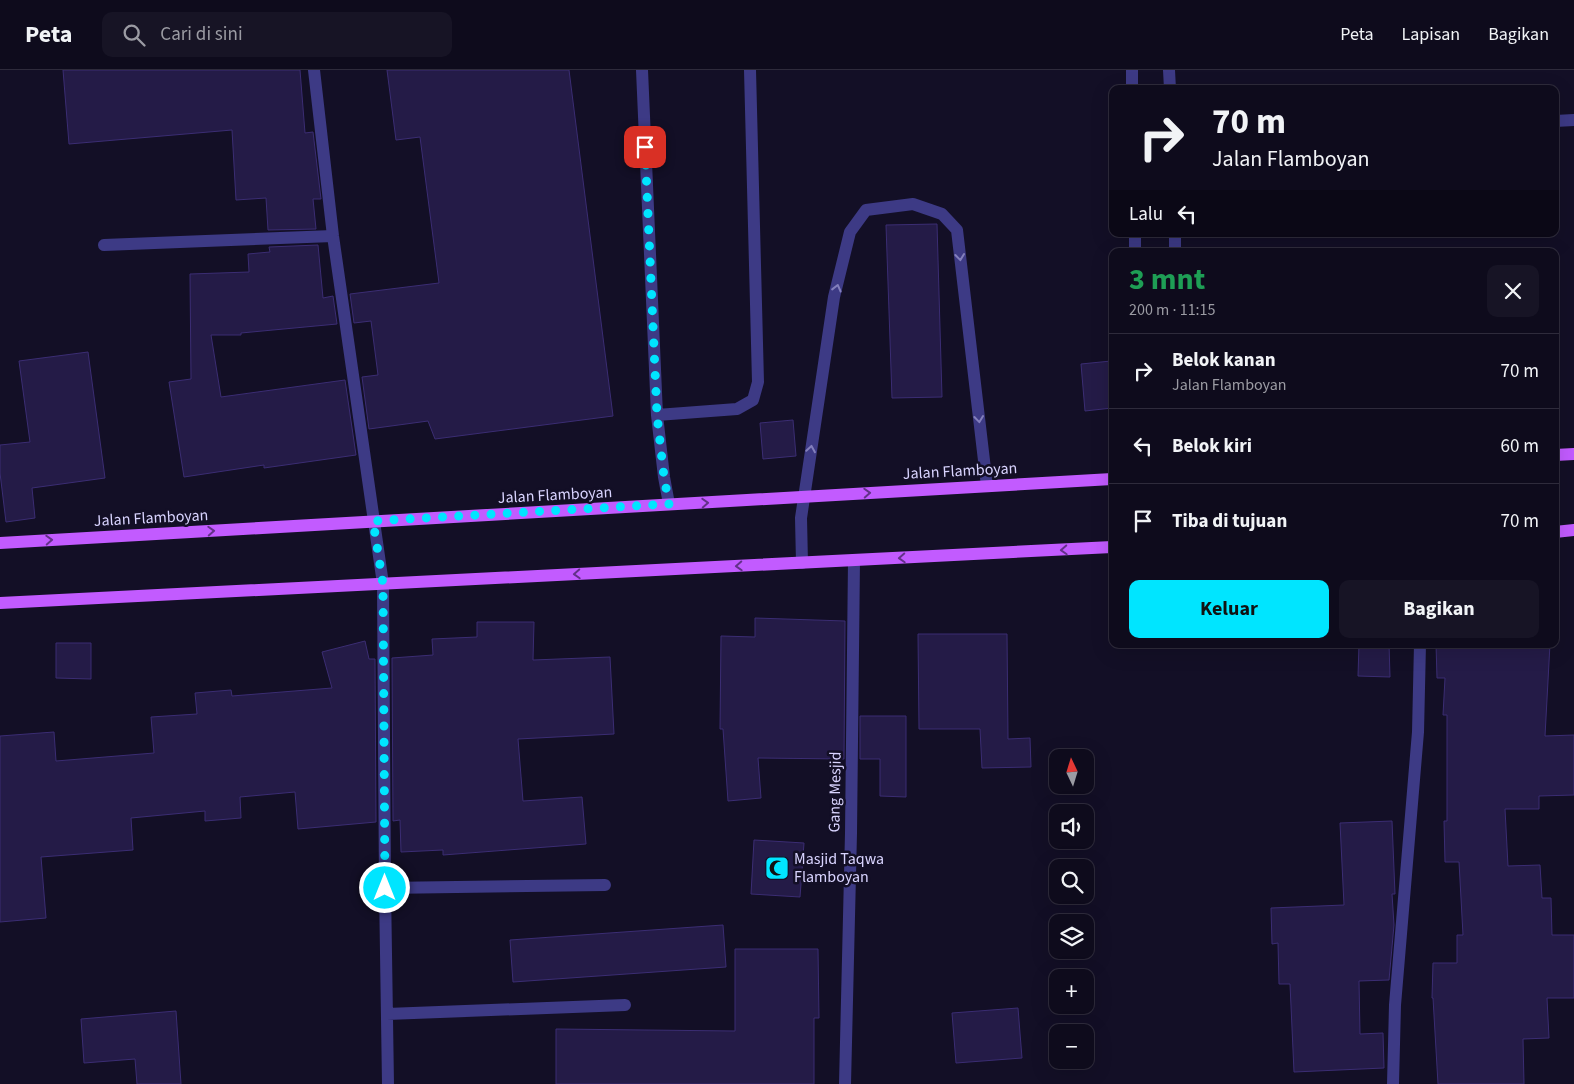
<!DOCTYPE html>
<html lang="id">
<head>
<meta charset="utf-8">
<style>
	:root { --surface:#0e0b1c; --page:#171425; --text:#f1f3f6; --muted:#9b9ba3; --line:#2e2b3b; --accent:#00e5ff }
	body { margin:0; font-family:"Source Sans 3",sans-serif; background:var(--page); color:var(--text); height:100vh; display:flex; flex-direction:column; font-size:19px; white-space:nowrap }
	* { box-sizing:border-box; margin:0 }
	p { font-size:16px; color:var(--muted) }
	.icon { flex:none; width:28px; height:28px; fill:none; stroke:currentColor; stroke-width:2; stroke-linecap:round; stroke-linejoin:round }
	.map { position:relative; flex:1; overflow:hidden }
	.panel { position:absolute; left:1109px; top:178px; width:450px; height:400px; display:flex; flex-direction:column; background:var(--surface); border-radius:10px; box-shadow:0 5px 20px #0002,0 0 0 1px var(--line) }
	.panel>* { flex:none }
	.banner { position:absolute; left:1109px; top:15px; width:450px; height:152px; border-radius:10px; box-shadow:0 5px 20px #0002,0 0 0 1px var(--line); background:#0e0b1c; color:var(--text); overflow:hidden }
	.needle { width:32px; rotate:356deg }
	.controls { position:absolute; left:1049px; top:679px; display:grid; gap:10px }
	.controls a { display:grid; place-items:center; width:45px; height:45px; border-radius:10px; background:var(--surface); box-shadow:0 5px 20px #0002,0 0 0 1px var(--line); font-size:25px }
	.pin { position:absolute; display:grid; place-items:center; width:42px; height:42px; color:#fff; margin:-21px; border-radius:10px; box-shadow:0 2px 8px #0006 }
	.me { position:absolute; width:55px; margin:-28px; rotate:0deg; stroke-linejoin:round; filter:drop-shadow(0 0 4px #0008) }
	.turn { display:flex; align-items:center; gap:18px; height:105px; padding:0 20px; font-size:22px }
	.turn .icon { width:65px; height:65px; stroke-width:2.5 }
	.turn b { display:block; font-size:35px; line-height:42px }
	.then { display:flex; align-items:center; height:48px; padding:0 20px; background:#0003; gap:10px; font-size:19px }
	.round { display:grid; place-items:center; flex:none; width:52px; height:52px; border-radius:10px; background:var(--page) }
	.headline { display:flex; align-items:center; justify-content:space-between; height:85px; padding:0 20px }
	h1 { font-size:30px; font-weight:700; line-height:38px; color:#1e9e55 }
	.button { display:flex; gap:10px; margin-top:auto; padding:10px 20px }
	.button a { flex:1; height:58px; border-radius:10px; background:var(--accent); color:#111; font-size:20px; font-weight:700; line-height:58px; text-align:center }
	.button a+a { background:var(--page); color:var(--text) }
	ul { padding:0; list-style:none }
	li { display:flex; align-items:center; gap:15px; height:75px; padding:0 20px; border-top:1px solid var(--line) }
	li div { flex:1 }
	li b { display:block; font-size:19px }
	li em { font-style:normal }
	header { display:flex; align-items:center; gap:30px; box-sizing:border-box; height:70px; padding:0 25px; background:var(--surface); border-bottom:1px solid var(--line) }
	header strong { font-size:24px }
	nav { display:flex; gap:28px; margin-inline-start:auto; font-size:18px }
	.search { width:350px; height:45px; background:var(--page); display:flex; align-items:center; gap:12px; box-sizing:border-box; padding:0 18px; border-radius:10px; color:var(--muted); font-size:19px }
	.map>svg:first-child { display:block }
	.building { fill:#241b47; stroke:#3b2d73 }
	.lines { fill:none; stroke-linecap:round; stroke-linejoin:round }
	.minor { stroke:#3d3a85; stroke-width:12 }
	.major { stroke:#c25bff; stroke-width:12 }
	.oneway { stroke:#837fbc }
	.oneway2 { stroke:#623188 }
	.route { stroke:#00e5ff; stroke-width:9; stroke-dasharray:0 16.2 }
	.labels { text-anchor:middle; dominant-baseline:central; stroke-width:5; stroke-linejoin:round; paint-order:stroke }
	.street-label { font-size:16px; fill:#d9d4ff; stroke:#130f26 }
	.poi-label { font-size:16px; fill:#d9d4ff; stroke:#130f26; text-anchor:start }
</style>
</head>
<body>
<header>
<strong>Peta</strong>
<div class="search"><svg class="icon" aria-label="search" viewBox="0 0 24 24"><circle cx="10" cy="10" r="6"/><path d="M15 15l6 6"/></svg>Cari di sini</div>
<nav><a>Peta</a><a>Lapisan</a><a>Bagikan</a></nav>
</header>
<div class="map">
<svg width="1574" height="1014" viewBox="0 0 1574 1014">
	<rect width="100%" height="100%" fill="#130f26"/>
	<path class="building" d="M63,0H300L305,63L313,62L321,129H313L316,159L268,160L266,128L236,130L232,60L69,74Z
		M387,0H569L613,346L435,369L428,351L369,359L362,307L378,305L371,251L354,253L350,224L439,213L420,67L396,70Z
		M937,154L942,327L892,328L886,155Z
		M318,175L323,228L333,226L337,254L241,263V265H211L221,327L345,310L356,385L264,398V395L184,407L169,312L191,309L190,204L249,202L248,184L270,182L269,177Z
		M88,282L105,408L32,418L35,448L6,452L0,403V375L30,372L19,291Z
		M1111,291L1112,338L1085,341L1081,294Z
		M793,350L796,386L763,389L760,353Z
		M755,548L845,551L844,689L758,688L761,728L728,731L723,659H720L721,566L755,567Z
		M477,552H534L533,590L610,587L614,664L518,669L523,731L582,727L586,774L443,785V780L401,782L400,750L393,751L392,588L433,585L432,569L477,567Z
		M918,564H1007L1008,669L1030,668L1031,697L982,698L980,659H919Z
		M365,571L369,589H375L376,752L298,759L295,722L240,727L241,748L205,751V741L131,748L133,780L41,787L46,848L0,852V666L54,662L56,691L154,683L151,647L197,644L195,623L231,620L232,626L332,618L322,582Z
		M56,573H91V609L56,608Z
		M1359,574H1389L1390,607L1358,606Z
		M1436,574H1550L1545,666L1574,665V725L1539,726V739H1505L1508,796L1540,795L1542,828H1551L1552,865H1574V928H1547L1549,968L1523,969L1524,1014H1438L1433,928H1432L1433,893H1457V865H1463L1459,792H1445L1444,751H1447V645H1443L1445,608H1437Z
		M860,646H906V727L880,726V689H860Z
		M1392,751L1395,824H1392L1394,855L1389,910L1359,911L1360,964L1383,963L1384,998L1294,1002L1290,914H1279L1278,873L1272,874L1271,838L1344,835L1340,753Z
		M754,770L804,773L800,827L751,824Z
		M723,855L726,897L513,912L510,870Z
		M735,879H818L819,948H814V1014H556V959L735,961Z
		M1018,938L1022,988L956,993L952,943Z
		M176,941L181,1014H137L135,989L84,993L81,949Z"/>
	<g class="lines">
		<path class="minor" d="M314,0L333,166L383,514L385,818L388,1014
			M642,0L657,345L664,407L669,434
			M1132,0V19
			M1169,0L1170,19
			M1555,51L1574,50
			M1175,164V181
			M104,175L333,166
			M1135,181V164
			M657,345L737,339L753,330L758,312L750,0
			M802,493L801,448L834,227L850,162L866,140L913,134L942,144L957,160L987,416
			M385,818L605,815
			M387,944L625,935
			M845,1014L851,763L854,490
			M1393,1014L1395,935L1418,662L1420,574"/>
		<path class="major" d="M1555,385L1574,384
			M1555,462L1574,460
			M0,473L1112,409
			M0,533L1112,477"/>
	</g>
	<defs><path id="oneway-chevron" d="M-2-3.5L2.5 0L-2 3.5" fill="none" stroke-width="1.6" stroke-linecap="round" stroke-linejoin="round" transform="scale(1.25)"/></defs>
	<g class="oneway">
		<use href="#oneway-chevron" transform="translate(960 187) rotate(83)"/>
		<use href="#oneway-chevron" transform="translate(837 218) rotate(-76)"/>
		<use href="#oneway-chevron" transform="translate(979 349) rotate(83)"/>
		<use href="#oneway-chevron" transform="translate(811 379) rotate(-81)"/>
	</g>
	<g class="oneway2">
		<use href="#oneway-chevron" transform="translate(867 423) rotate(-3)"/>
		<use href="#oneway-chevron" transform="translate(705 433) rotate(-3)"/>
		<use href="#oneway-chevron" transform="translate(211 461) rotate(-3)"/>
		<use href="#oneway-chevron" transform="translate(49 470) rotate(-3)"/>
		<use href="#oneway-chevron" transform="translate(1064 480) rotate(177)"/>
		<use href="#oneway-chevron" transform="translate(902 488) rotate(177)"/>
		<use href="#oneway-chevron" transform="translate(739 496) rotate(177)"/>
		<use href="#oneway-chevron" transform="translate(577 504) rotate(177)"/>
	</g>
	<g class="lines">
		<path class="route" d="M385,818L383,514L373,451L669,434L664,407L657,345L645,77"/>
	</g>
	<defs>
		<g id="mosque-square" transform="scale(1.25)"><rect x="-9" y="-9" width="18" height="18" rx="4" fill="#00e5ff" stroke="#130f26"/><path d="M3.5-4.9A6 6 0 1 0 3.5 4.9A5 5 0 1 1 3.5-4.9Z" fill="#111"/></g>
	</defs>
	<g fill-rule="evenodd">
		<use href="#mosque-square" x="777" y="798"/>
	</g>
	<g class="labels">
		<g class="street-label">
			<text transform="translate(960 401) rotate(-3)">Jalan Flamboyan</text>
			<text transform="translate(555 425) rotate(-3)">Jalan Flamboyan</text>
			<text transform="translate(151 448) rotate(-3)">Jalan Flamboyan</text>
			<text transform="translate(835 722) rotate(-89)">Gang Mesjid</text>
		</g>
		<g class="poi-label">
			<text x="794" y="789">Masjid Taqwa<tspan x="794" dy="18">Flamboyan</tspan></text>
		</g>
	</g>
</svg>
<div class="controls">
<a><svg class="needle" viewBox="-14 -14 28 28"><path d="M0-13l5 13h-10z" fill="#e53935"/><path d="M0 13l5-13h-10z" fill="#9b9ba3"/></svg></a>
<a><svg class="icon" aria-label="sound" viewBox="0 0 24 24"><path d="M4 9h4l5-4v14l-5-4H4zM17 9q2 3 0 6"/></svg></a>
<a><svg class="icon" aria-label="search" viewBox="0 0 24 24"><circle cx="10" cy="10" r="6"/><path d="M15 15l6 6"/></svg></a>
<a><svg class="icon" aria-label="layers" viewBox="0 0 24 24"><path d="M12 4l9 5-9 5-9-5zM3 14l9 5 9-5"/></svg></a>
<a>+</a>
<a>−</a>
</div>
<div class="pin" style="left:645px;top:77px;background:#d93025"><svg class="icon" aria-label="arrive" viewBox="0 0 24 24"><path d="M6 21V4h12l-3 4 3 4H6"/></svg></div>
<svg class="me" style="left:385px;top:818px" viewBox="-20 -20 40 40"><circle r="17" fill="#00e5ff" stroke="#fff" stroke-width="3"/><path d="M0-11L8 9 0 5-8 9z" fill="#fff"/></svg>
<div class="banner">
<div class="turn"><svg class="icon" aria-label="right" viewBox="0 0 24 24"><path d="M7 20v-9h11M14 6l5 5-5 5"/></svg><div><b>70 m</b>Jalan Flamboyan</div></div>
<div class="then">Lalu<svg class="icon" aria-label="left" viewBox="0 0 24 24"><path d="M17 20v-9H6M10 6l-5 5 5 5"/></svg></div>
</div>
<section class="panel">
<div class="headline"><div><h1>3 mnt</h1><p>200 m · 11:15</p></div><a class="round"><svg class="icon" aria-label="close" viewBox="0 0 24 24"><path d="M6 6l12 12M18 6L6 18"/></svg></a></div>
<ul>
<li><svg class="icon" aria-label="right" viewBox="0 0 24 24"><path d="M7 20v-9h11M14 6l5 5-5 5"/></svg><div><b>Belok kanan</b><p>Jalan Flamboyan</p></div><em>70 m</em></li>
<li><svg class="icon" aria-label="left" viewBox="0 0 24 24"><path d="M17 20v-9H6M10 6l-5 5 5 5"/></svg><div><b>Belok kiri</b></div><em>60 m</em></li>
<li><svg class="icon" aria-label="arrive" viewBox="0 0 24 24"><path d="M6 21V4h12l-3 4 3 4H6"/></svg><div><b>Tiba di tujuan</b></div><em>70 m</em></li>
</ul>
<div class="button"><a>Keluar</a><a>Bagikan</a></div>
</section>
</div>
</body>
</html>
